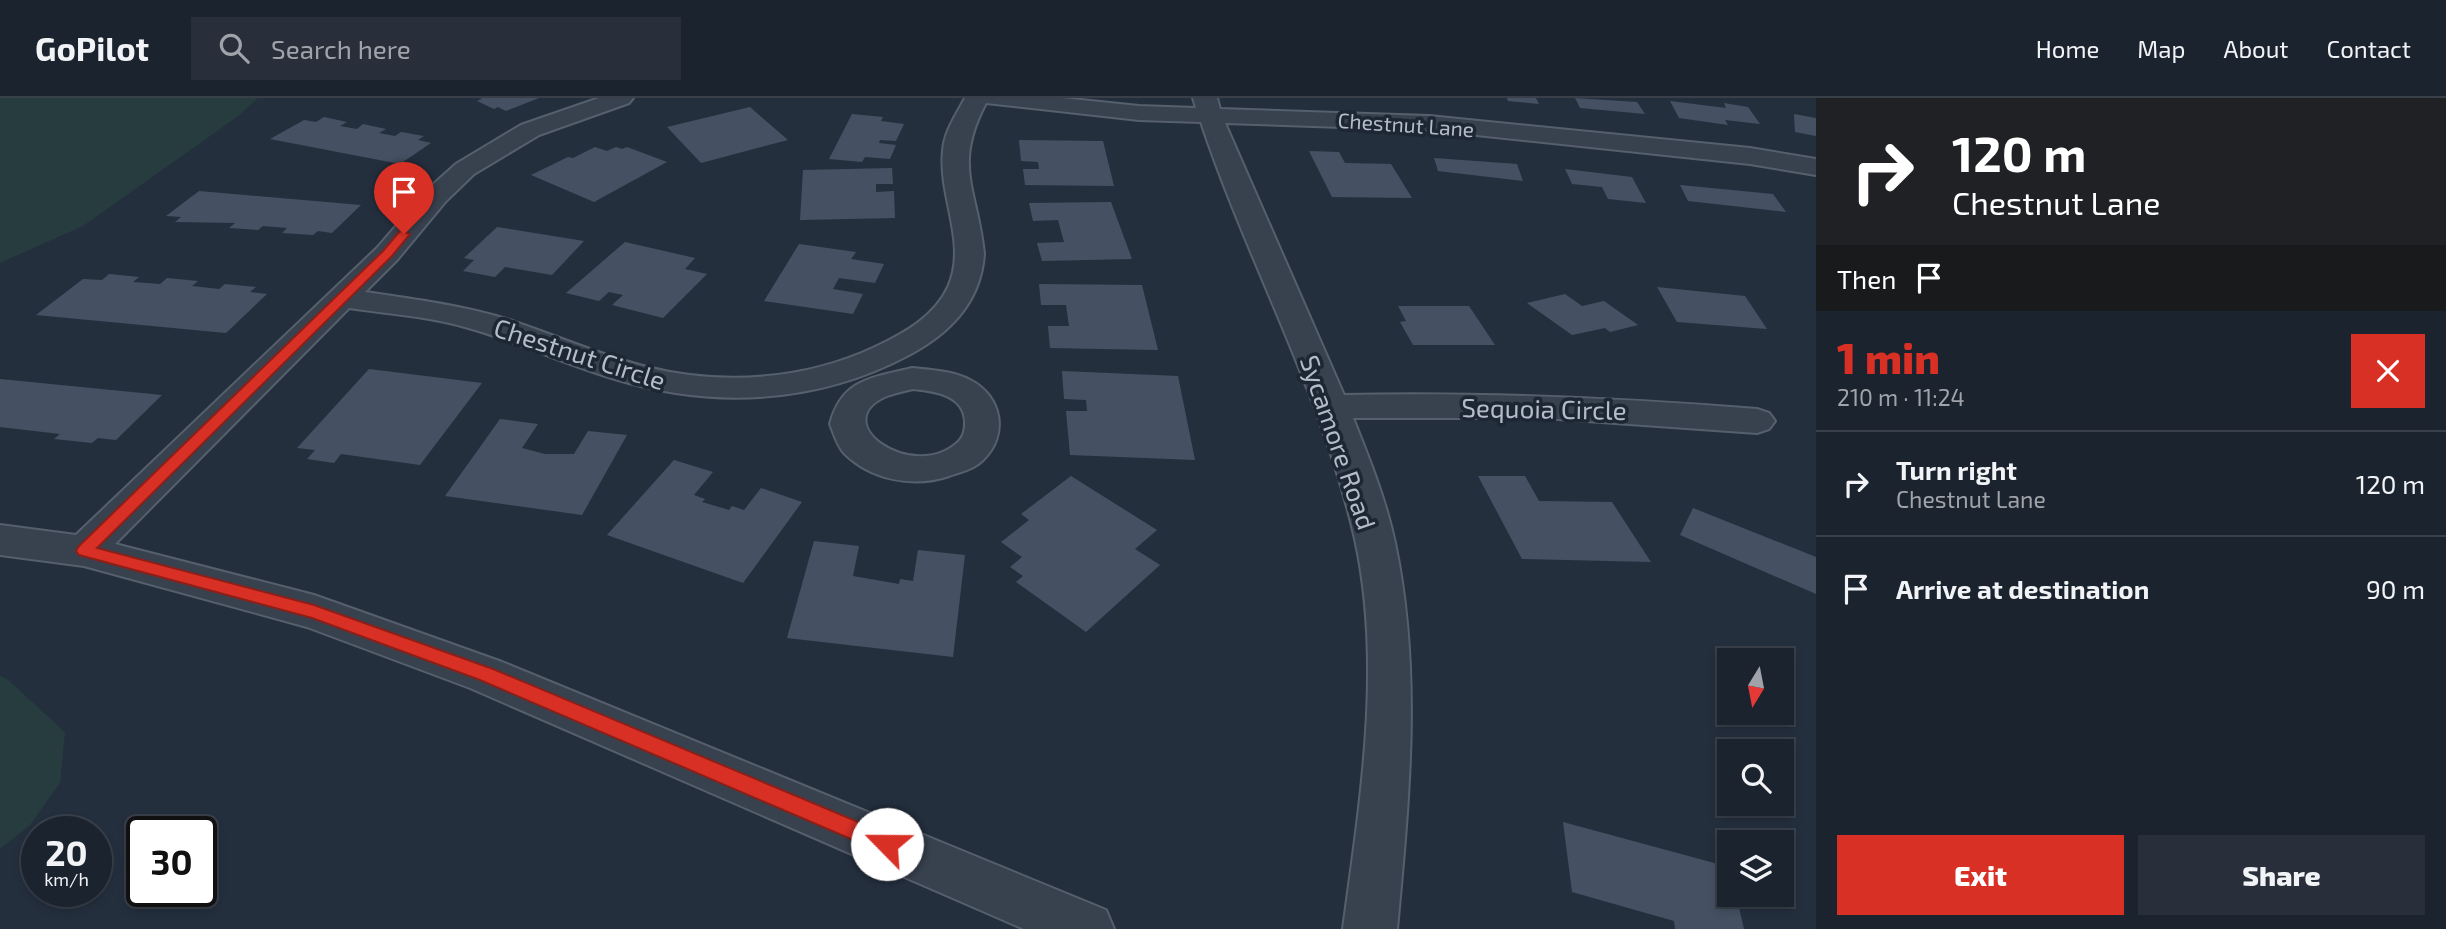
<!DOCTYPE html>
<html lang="en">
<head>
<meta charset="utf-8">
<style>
	:root { --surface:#1b232e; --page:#282f3a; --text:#f1f3f6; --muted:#a0a4aa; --line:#39404a; --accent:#d93025 }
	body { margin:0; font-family:"Exo 2",sans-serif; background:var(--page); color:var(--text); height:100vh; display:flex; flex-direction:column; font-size:26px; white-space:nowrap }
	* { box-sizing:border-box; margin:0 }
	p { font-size:23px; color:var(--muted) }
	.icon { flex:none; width:38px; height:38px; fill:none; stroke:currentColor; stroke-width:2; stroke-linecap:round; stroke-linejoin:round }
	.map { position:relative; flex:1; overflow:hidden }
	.details { display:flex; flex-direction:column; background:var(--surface); width:630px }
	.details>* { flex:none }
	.banner { background:#202124; color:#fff; overflow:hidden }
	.needle { width:46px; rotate:190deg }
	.buttons { position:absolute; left:1717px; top:550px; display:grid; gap:14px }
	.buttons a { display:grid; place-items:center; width:77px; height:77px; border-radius:0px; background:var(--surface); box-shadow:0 4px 10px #0003,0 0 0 2px var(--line); font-size:35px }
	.speed { position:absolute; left:21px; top:718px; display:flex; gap:14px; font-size:35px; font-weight:700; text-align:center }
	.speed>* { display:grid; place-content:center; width:91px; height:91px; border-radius:50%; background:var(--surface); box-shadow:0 4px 10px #0003,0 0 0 2px var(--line); line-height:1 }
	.speed small { font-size:18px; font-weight:400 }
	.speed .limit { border:4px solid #111; border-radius:10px; background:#fff; color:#111 }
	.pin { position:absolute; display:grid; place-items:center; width:60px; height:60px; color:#fff; margin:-72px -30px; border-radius:50% 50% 50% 0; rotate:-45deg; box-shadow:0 0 7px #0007 }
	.pin .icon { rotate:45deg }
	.me { position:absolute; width:77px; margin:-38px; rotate:293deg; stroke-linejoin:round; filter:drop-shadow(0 0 5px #0008) }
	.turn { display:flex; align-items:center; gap:24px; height:147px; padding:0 21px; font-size:32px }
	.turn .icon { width:91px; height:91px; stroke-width:2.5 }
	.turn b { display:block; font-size:49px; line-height:60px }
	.then { display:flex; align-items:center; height:66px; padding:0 21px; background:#0003; gap:14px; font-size:26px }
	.round { display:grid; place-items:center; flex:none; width:74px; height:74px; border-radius:0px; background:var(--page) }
	.summary { display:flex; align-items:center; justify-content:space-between; height:119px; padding:0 21px }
	h1 { font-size:42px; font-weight:800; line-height:52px; color:var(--accent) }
	.button { display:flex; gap:14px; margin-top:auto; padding:14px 21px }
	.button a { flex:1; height:80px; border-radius:0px; background:var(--accent); color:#fff; font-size:28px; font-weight:800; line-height:80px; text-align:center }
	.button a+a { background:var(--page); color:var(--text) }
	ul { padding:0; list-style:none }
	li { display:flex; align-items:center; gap:21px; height:105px; padding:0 21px; border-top:2px solid var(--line) }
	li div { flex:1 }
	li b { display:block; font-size:26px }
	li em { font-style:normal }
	header { display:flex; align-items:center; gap:42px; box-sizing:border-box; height:98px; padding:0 35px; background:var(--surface); border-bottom:2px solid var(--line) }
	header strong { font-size:33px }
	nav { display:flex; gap:38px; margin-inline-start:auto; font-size:24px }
	.search { width:490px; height:63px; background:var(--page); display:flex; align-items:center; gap:18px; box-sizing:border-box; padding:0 24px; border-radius:0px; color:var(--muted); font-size:26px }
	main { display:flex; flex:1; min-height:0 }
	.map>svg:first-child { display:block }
	.green { fill:#263c3f }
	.building { fill:#455162 }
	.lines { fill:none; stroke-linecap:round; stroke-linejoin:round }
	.street-casing { stroke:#565f6c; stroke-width:4 }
	.street { fill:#38414e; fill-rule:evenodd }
	.route { fill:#d93025; stroke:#8d1f18; stroke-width:2 }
	.labels { text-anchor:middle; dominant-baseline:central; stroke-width:7; stroke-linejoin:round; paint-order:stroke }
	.far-street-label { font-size:21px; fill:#b4bcc9; stroke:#1d2633 }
	.street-label { font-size:26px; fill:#b4bcc9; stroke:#1d2633 }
</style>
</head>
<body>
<header>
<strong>GoPilot</strong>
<div class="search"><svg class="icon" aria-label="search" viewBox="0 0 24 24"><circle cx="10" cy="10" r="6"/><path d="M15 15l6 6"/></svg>Search here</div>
<nav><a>Home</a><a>Map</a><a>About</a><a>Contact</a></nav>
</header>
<main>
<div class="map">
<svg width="1816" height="831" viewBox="0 0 1816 831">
	<rect width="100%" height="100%" fill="#242f3e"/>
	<path class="green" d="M0,0H258L237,19L83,128L0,165Z
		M0,578L7,581L65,634L60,685L30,727L0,751Z"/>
	<path class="building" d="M479,0H539L506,13L498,9L494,11L477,3L482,1Z
		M1507,0H1536L1539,6L1508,3Z
		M1575,0L1637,4L1645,16L1580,10Z
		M1670,3L1726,10L1724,5L1748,9L1760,26L1725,22L1728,27L1679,20Z
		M750,9L788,42L701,65L667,29Z
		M852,16L883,19L881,23L904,26L896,43L880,42L879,45L896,47L890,61L865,59L862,64L829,61Z
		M1794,16L1816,20V38L1795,34Z
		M324,19L347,24L340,28L357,31L363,26L386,31L379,35L395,38L401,34L424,38L418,42L431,45L400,66L270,41L304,22L316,24Z
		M1019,42L1103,43L1114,88L1025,87L1023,71H1039L1038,64L1021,63Z
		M595,49L607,53L616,49L622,51L627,49L667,64L594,104L531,77L568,59L573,60Z
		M1309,53L1339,54L1345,65L1391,66L1412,100L1332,99Z
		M1434,60L1517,66L1523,83L1438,73Z
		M892,70L893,86H876V94L894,93L895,120L800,122L803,72Z
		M1565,71L1632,79L1646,105L1608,101L1602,89L1572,86Z
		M1680,87L1773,96L1786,114L1688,103Z
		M199,93L361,107L332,135L318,133L313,137L282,135L287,130L263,128L258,132L229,130L235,125L175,124L181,119L166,118Z
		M1111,104L1132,161L1042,163L1037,145L1064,144L1058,122L1033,123L1029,105Z
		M497,129L584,143L552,177L505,169L495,179L463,173L474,162L464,160Z
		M625,144L695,160L685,171L707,176L663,220L612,207L623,197L609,194L599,203L566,195Z
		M799,146L856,154L851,161L884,166L875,185L839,180L833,191L863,196L853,216L764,203Z
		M109,176L139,179L133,184L160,186L167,180L198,183L192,188L219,191L225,186L256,189L250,194L267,196L226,235L36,217L83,181L102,182Z
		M1039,186L1142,187L1158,252L1050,250L1048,228H1069L1066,207H1041Z
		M1657,189L1745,198L1767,231L1677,224Z
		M1565,196L1582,208L1604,203L1638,227L1610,234L1605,230L1572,237L1527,205Z
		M1398,208H1469L1495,247H1413L1400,224L1406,223Z
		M369,271L482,285L420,367L341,356L334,365L307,361L315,352L297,350Z
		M1062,273L1178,278L1195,362L1070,357L1066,313H1087L1086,302L1064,301Z
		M0,281L162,297L116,342L98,340L92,345L54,341L60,336L0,329Z
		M500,321L538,326L522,350L545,356H574L588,333L627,337L582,417L445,398Z
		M674,362L713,374L694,397L705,401L702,404L729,412L732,408L744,412L761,390L802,404L743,485L607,437Z
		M1071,378L1157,432L1135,451L1160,467L1086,534L1016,484L1023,478L1010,469L1022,459L1001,444L1029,422L1021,416Z
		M1478,378H1525L1539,403L1612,404L1651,464L1522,461Z
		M1693,410L1816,459V496L1680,437Z
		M814,443L859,448L853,478L899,486L900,481L913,483L918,452L965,457L953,559L787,540Z
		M1563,724L1729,769V796H1736L1744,831H1675L1674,823L1572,794Z"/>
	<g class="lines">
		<g class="street-casing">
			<path id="street" d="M599,0H633L629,5L539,37L474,76L446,103L397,162L365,194C413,201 460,207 506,221C553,236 599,257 647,269C722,288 805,282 875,249C903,236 934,219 948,189C968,145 938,99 943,53C944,34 956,17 965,0H1062L1139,8L1196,10L1193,0H1217L1220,11L1429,18L1750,50L1816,61V77L1750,66L1429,32L1225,25L1344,297C1482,294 1619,300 1757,311L1769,315L1775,323L1769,331L1757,335L1544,320H1353C1369,360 1386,402 1395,445C1422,573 1409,702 1397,831H1343C1360,704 1383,568 1355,441C1322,296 1248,165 1201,24L1139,22L986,5C952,69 978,92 984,156C981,204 949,236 909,257C817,306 713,311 615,281C564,266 516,243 465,229C427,218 388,216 349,210L115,446L314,497L502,564L1106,812L1114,831H1024L470,590L307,529L84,468L0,457V427L76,437L377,150L428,91L456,66L521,27Z
				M912,270C931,272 953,273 970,282C1002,298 1009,337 983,362C974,371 961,374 949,378C914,390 871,382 844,355C837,347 834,336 830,326C842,281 871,280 912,270ZM913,291C934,293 966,297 965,326C965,333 963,340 957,345C912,385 825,324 887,298C895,295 904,293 913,291Z"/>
		</g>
		<use href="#street" class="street"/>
	</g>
	<path class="route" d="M400,133L410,136L392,158L97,450L314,507L493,571L894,739L897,746L894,753L887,756L879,753L480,582L312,520L79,457L76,453L79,448L383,153Z"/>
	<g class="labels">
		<g class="far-street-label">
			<text transform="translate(1406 26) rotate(4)">Chestnut Lane</text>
		</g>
		<g class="street-label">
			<text transform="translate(580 255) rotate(18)">Chestnut Circle</text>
			<text transform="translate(1544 310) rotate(1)">Sequoia Circle</text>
			<text transform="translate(1339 344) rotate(71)">Sycamore Road</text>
		</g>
	</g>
</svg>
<div class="buttons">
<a><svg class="needle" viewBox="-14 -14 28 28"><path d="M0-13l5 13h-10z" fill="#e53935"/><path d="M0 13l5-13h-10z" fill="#a0a4aa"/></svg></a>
<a><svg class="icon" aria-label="search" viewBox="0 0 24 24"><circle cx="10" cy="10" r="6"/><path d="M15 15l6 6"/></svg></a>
<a><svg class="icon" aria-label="layers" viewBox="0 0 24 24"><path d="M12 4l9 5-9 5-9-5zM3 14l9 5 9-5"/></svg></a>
</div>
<div class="speed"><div>20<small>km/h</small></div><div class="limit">30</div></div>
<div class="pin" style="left:404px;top:136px;background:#d93025"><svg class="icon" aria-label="arrive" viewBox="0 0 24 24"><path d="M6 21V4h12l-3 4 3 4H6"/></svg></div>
<svg class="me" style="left:887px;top:746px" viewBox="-20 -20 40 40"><circle r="19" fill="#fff"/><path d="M0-13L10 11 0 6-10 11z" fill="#d93025"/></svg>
</div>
<section class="details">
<div class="banner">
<div class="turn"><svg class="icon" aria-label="right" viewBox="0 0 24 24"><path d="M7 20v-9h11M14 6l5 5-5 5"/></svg><div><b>120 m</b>Chestnut Lane</div></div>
<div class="then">Then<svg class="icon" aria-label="arrive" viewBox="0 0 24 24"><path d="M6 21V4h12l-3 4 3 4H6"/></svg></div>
</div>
<div class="summary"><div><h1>1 min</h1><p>210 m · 11:24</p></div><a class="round" style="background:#d93025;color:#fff"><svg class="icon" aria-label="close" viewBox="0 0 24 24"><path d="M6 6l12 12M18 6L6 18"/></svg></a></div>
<ul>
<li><svg class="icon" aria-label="right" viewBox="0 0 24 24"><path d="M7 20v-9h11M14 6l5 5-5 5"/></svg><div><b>Turn right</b><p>Chestnut Lane</p></div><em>120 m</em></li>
<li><svg class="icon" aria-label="arrive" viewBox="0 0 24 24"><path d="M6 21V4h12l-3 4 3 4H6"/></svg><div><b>Arrive at destination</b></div><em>90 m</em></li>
</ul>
<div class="button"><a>Exit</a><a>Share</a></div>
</section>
</main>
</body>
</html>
